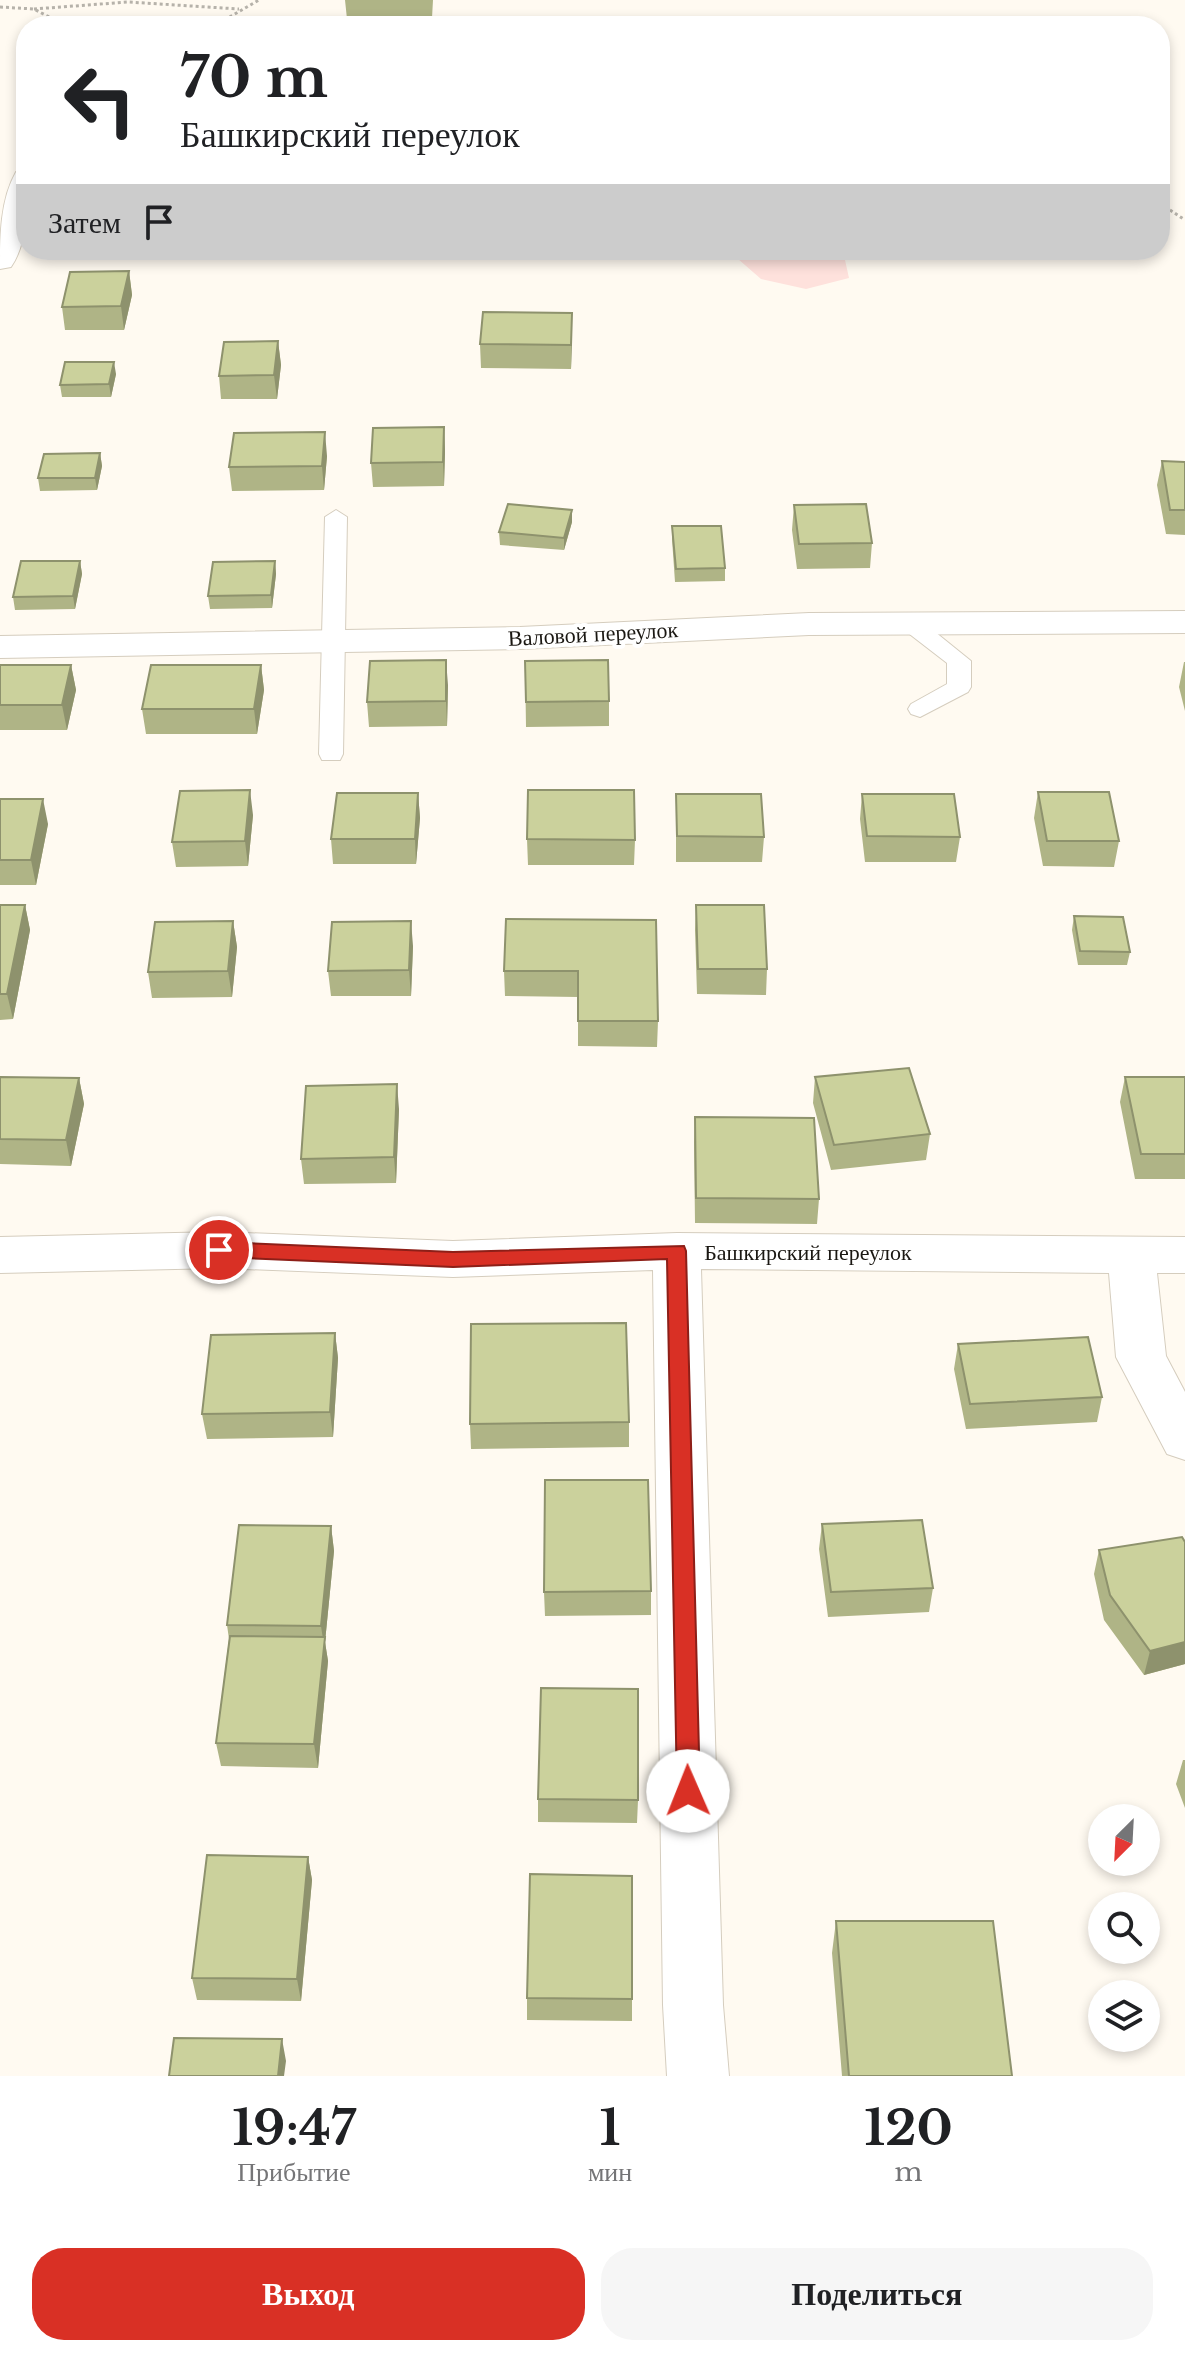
<!DOCTYPE html>
<html lang="ru">
<head>
<meta charset="utf-8">
<style>
	:root { --surface:#fff; --page:#f6f6f6; --text:#202124; --muted:#757577; --accent:#d93025 }
	body { margin:0; font-family:"Libre Baskerville",serif; background:var(--page); color:var(--text); height:100vh; display:flex; flex-direction:column; font-size:30px; white-space:nowrap }
	* { box-sizing:border-box; margin:0 }
	p { font-size:26px; color:var(--muted) }
	.icon { flex:none; width:44px; height:44px; fill:none; stroke:currentColor; stroke-width:2; stroke-linecap:round; stroke-linejoin:round }
	.map { position:relative; height:2076px; overflow:hidden }
	.side { display:flex; flex-direction:column; background:var(--surface); flex:1 }
	.side>* { flex:none }
	.hud { position:absolute; left:16px; top:16px; width:1154px; height:244px; border-radius:32px; box-shadow:0 4px 12px #0003; background:#fff; color:var(--text); overflow:hidden }
	.needle { width:52px; rotate:204deg }
	.buttons { position:absolute; left:1088px; top:1804px; display:grid; gap:16px }
	.buttons a { display:grid; place-items:center; width:72px; height:72px; border-radius:50%; background:var(--surface); box-shadow:0 4px 12px #0003; font-size:40px }
	.pin { position:absolute; display:grid; place-items:center; width:68px; height:68px; color:#fff; margin:-34px; border:4px solid #fff; border-radius:50%; box-shadow:0 2px 8px #0007 }
	.me { position:absolute; width:88px; margin:-44px; rotate:359deg; stroke-linejoin:round; filter:drop-shadow(0 0 6px #0008) }
	.turn { display:flex; align-items:center; gap:28px; height:168px; padding:0 32px; font-size:36px }
	.turn .icon { width:104px; height:104px; stroke-width:2.5 }
	.turn b { display:block; font-size:56px; line-height:68px }
	.then { display:flex; align-items:center; height:76px; padding:0 32px; background:#0003; gap:16px; font-size:30px }
	.eta { display:flex; justify-content:space-evenly; align-items:center; height:136px; text-align:center }
	.eta b { font-size:48px; font-weight:700; line-height:56px }
	.primary-button { display:flex; gap:16px; margin-top:auto; padding:16px 32px }
	.primary-button a { flex:1; height:92px; border-radius:32px; background:var(--accent); color:#fff; font-size:32px; font-weight:700; line-height:92px; text-align:center }
	.primary-button a+a { background:var(--page); color:var(--text) }
	.map>svg:first-child { display:block }
	.green { fill:#fee1dc }
	.lines { fill:none; stroke-linecap:round; stroke-linejoin:round }
	.lane-casing { stroke:#d5cdbe; stroke-width:2 }
	.street-casing { stroke:#d5cdbe; stroke-width:2 }
	.path { stroke:#b6b2aa; stroke-width:3; stroke-dasharray:3 3; stroke-linecap:butt }
	.lane { fill:#fff; fill-rule:evenodd }
	.street { fill:#fff; fill-rule:evenodd }
	.wall { fill:#afb486 }
	.shaded-wall { fill:#8e926d }
	.building { fill:#cbd19c; stroke:#8e926d; stroke-width:2 }
	.route { fill:#d93025; stroke:#8d1f18; stroke-width:2 }
	.labels { text-anchor:middle; dominant-baseline:central; stroke-width:8; stroke-linejoin:round; paint-order:stroke }
	.street-label { font-size:22px; fill:#1a1712; stroke:#fff }
</style>
</head>
<body>
<div class="map">
<svg width="1185" height="2076" viewBox="0 0 1185 2076">
	<rect width="100%" height="100%" fill="#fffaf1"/>
	<path class="green" d="M660,250H873L875,254L845,260L849,278L806,289L761,279L730,252Z"/>
	<g class="lines">
		<g class="lane-casing">
			<path id="lane" d="M336,510L347,517L343,754L340,760H322L319,754L325,517Z
				M911,617L919,619L971,661V687L968,692L920,717L911,714L908,709L911,704L947,684V663L903,629L899,624L903,619Z"/>
		</g>
		<g class="street-casing">
			<path id="street" d="M26,169C26,201 30,239 11,267L0,269C0,237 0,200 16,172Z
				M1185,611V633L809,635L520,649L0,658V636L520,627L809,613Z
				M219,1232L453,1241L677,1233L1185,1237V1273H1157L1166,1356L1185,1392V1460L1167,1454L1116,1357L1109,1273L701,1269L723,2005L729,2076H667L663,2005L653,1270L453,1277L219,1268L0,1273V1237Z"/>
		</g>
		<path class="path" d="M0,7L34,9L66,26
			M34,9L128,2L239,9
			M214,26L259,0
			M1170,210L1185,220"/>
		<use href="#lane" class="lane"/>
		<use href="#street" class="street"/>
	</g>
	<path class="wall" d="M345,0H433L432,18L347,19Z
		M87,250H140L88,252Z
		M355,250H404V251Z
		M129,271L132,295L124,330H65L62,307Z
		M572,337L571,369L481,368L480,344Z
		M278,341L281,365L277,399H221L219,376Z
		M116,374L111,397H62L60,385Z
		M444,427L445,451L444,486L373,487L371,463Z
		M100,453L102,466L97,490L40,491L38,478Z
		M327,456L324,490L232,491L229,467Z
		M1162,461L1185,462V535L1166,534L1157,485Z
		M794,505L872,543L870,568L797,569L792,530Z
		M572,510V522L564,550L500,545L499,532Z
		M672,526L725,568V581L675,582L672,539Z
		M80,561L82,574L75,609L15,610L13,597Z
		M275,561L276,574L272,608L210,609L208,596Z
		M525,661L609,701V726L526,727Z
		M1184,662H1185V711L1179,687Z
		M0,665H71L76,690L67,730H0Z
		M261,665L264,690L257,734H146L142,709Z
		M448,685L447,726L369,727L367,702Z
		M1038,792L1119,841L1114,867L1043,866L1034,818Z
		M418,793L420,818L416,864H333L331,839Z
		M676,794L764,837L762,862H676Z
		M862,794L960,837L956,862H865L860,819Z
		M0,799L48,824L36,885H0Z
		M253,815L248,866L176,867L172,842Z
		M527,839L635,840L634,865H528Z
		M0,905H25L30,930L13,1019L0,1020Z
		M696,905L767,969L766,995L697,994L695,930Z
		M1074,916L1130,952L1127,965H1078L1072,930Z
		M506,919L658,1021L657,1047L578,1046V997L505,996L504,971Z
		M233,921L237,947L232,997L152,998L148,972Z
		M413,946L411,996H331L328,971Z
		M0,1077L79,1078L84,1104L71,1166L0,1164Z
		M815,1077L930,1134L926,1160L831,1170L813,1103Z
		M1125,1077H1185V1179H1135L1120,1102Z
		M399,1109L396,1183L304,1184L301,1159Z
		M695,1117L819,1199L817,1224L695,1223L694,1142Z
		M335,1333L338,1358L333,1437L207,1439L202,1414Z
		M958,1344L1102,1397L1097,1422L966,1429L954,1369Z
		M629,1422V1447L471,1449L470,1424Z
		M822,1524L933,1588L929,1612L828,1617L819,1549Z
		M331,1526L334,1551L325,1642L328,1661L318,1768L221,1766L216,1743L229,1639L227,1625Z
		M1185,1542V1664L1144,1675L1104,1620L1094,1574L1099,1550Z
		M651,1591V1615L545,1616L544,1592Z
		M1183,1760H1185V1808L1176,1784Z
		M538,1799L638,1800L637,1823L538,1822Z
		M308,1857L312,1880L301,2001L197,2000L192,1978Z
		M836,1921L1012,2076H842L832,1953Z
		M527,1998L632,1999V2021L527,2020Z"/>
	<path class="shaded-wall" d="M129,271L132,295L124,330L121,306Z
		M572,313V337L571,369V345Z
		M278,341L281,365L277,399L274,375Z
		M114,362L116,374L111,397L109,384Z
		M444,427L445,451L444,486L443,462Z
		M325,432L327,456L324,490L322,466Z
		M100,453L102,466L97,490L95,478Z
		M572,510V522L564,550V538Z
		M80,561L82,574L75,609L73,596Z
		M275,561L276,574L272,608L271,595Z
		M446,660L448,685L447,726L446,701Z
		M71,665L76,690L67,730L62,705Z
		M261,665L264,690L257,734L254,709Z
		M250,790L253,815L248,866L245,841Z
		M418,793L420,818L416,864L415,839Z
		M43,799L48,824L36,885L31,860Z
		M25,905L30,930L13,1019L7,994Z
		M233,921L237,947L232,997L228,971Z
		M411,921L413,946L411,996L409,970Z
		M79,1078L84,1104L71,1166L66,1140Z
		M397,1084L399,1109L396,1183L394,1157Z
		M335,1333L338,1358L333,1437L330,1412Z
		M331,1526L334,1551L325,1642L328,1661L318,1768L314,1744L324,1646L321,1626Z
		M1185,1642V1664L1144,1675L1150,1651Z
		M308,1857L312,1880L301,2001L297,1979Z
		M282,2039L286,2061L284,2076H278Z"/>
	<path class="building" d="M129,271L121,306L62,307L70,272Z
		M483,312L572,313L571,345L480,344Z
		M278,341L274,375L219,376L224,342Z
		M65,362H114L109,384L60,385Z
		M444,427L443,462L371,463L373,428Z
		M325,432L322,466L229,467L234,433Z
		M100,453L95,478H38L44,454Z
		M1162,461L1185,462V510H1170Z
		M508,504L572,510L564,538L499,532Z
		M866,504L872,543L799,544L794,505Z
		M672,526H721L725,568L676,569Z
		M21,561H80L73,596L13,597Z
		M275,561L271,595L208,596L213,562Z
		M446,660V701L367,702L370,661Z
		M608,660L609,701L526,702L525,661Z
		M0,665H71L62,705H0Z
		M151,665H261L254,709H142Z
		M250,790L245,841L172,842L180,791Z
		M528,790H634L635,840L527,839Z
		M1038,792H1109L1119,841H1047Z
		M337,793H418L415,839H331Z
		M676,794H761L764,837L677,836Z
		M862,794H954L960,837L867,836Z
		M0,799H43L31,860H0Z
		M0,905H25L7,994H0Z
		M696,905H764L767,969H698Z
		M1074,916L1123,917L1130,952L1080,951Z
		M506,919L656,920L658,1021H578V971H504Z
		M233,921L228,971L148,972L155,922Z
		M411,921L409,970L328,971L332,922Z
		M909,1068L930,1134L834,1145L815,1077Z
		M0,1077L79,1078L66,1140L0,1139Z
		M1125,1077H1185V1154H1141Z
		M397,1084L394,1157L301,1159L306,1086Z
		M695,1117L814,1118L819,1199L696,1198Z
		M626,1323L629,1422L470,1424L471,1324Z
		M335,1333L330,1412L202,1414L211,1335Z
		M1088,1337L1102,1397L970,1404L958,1344Z
		M545,1480H648L651,1591L544,1592Z
		M922,1520L933,1588L831,1592L822,1524Z
		M239,1525L331,1526L321,1626L227,1625Z
		M1182,1537L1185,1542V1642L1150,1651L1110,1595L1099,1550Z
		M230,1636L325,1637L314,1744L216,1743Z
		M541,1688L638,1689V1800L538,1799Z
		M207,1855L308,1857L297,1979L192,1978Z
		M530,1874L632,1876V1999L527,1998Z
		M836,1921H993L1012,2076H849Z
		M174,2038L282,2039L278,2076H169Z"/>
	<path class="route" d="M219,1242L453,1252L684,1246L686,1251L700,1791L697,1799L688,1802L680,1799L677,1791L667,1259L453,1267L219,1257L212,1255L209,1250L212,1244Z"/>
	<g class="labels">
		<g class="street-label">
			<text transform="translate(593 634) rotate(-3)">Валовой переулок</text>
			<text x="808" y="1252">Башкирский переулок</text>
		</g>
	</g>
</svg>
<div class="buttons">
<a><svg class="needle" viewBox="-14 -14 28 28"><path d="M0-13l5 13h-10z" fill="#e53935"/><path d="M0 13l5-13h-10z" fill="#757577"/></svg></a>
<a><svg class="icon" aria-label="search" viewBox="0 0 24 24"><circle cx="10" cy="10" r="6"/><path d="M15 15l6 6"/></svg></a>
<a><svg class="icon" aria-label="layers" viewBox="0 0 24 24"><path d="M12 4l9 5-9 5-9-5zM3 14l9 5 9-5"/></svg></a>
</div>
<div class="pin" style="left:219px;top:1250px;background:#d93025"><svg class="icon" aria-label="arrive" viewBox="0 0 24 24"><path d="M6 21V4h12l-3 4 3 4H6"/></svg></div>
<svg class="me" style="left:688px;top:1791px" viewBox="-20 -20 40 40"><circle r="19" fill="#fff"/><path d="M0-13L10 11 0 6-10 11z" fill="#d93025"/></svg>
<div class="hud">
<div class="turn"><svg class="icon" aria-label="left" viewBox="0 0 24 24"><path d="M17 20v-9H6M10 6l-5 5 5 5"/></svg><div><b>70 m</b>Башкирский переулок</div></div>
<div class="then">Затем<svg class="icon" aria-label="arrive" viewBox="0 0 24 24"><path d="M6 21V4h12l-3 4 3 4H6"/></svg></div>
</div>
</div>
<section class="side">
<div class="eta">
<div><b>19:47</b><p>Прибытие</p></div>
<div><b>1</b><p>мин</p></div>
<div><b>120</b><p>m</p></div>
</div>
<div class="primary-button"><a>Выход</a><a>Поделиться</a></div>
</section>
</body>
</html>
